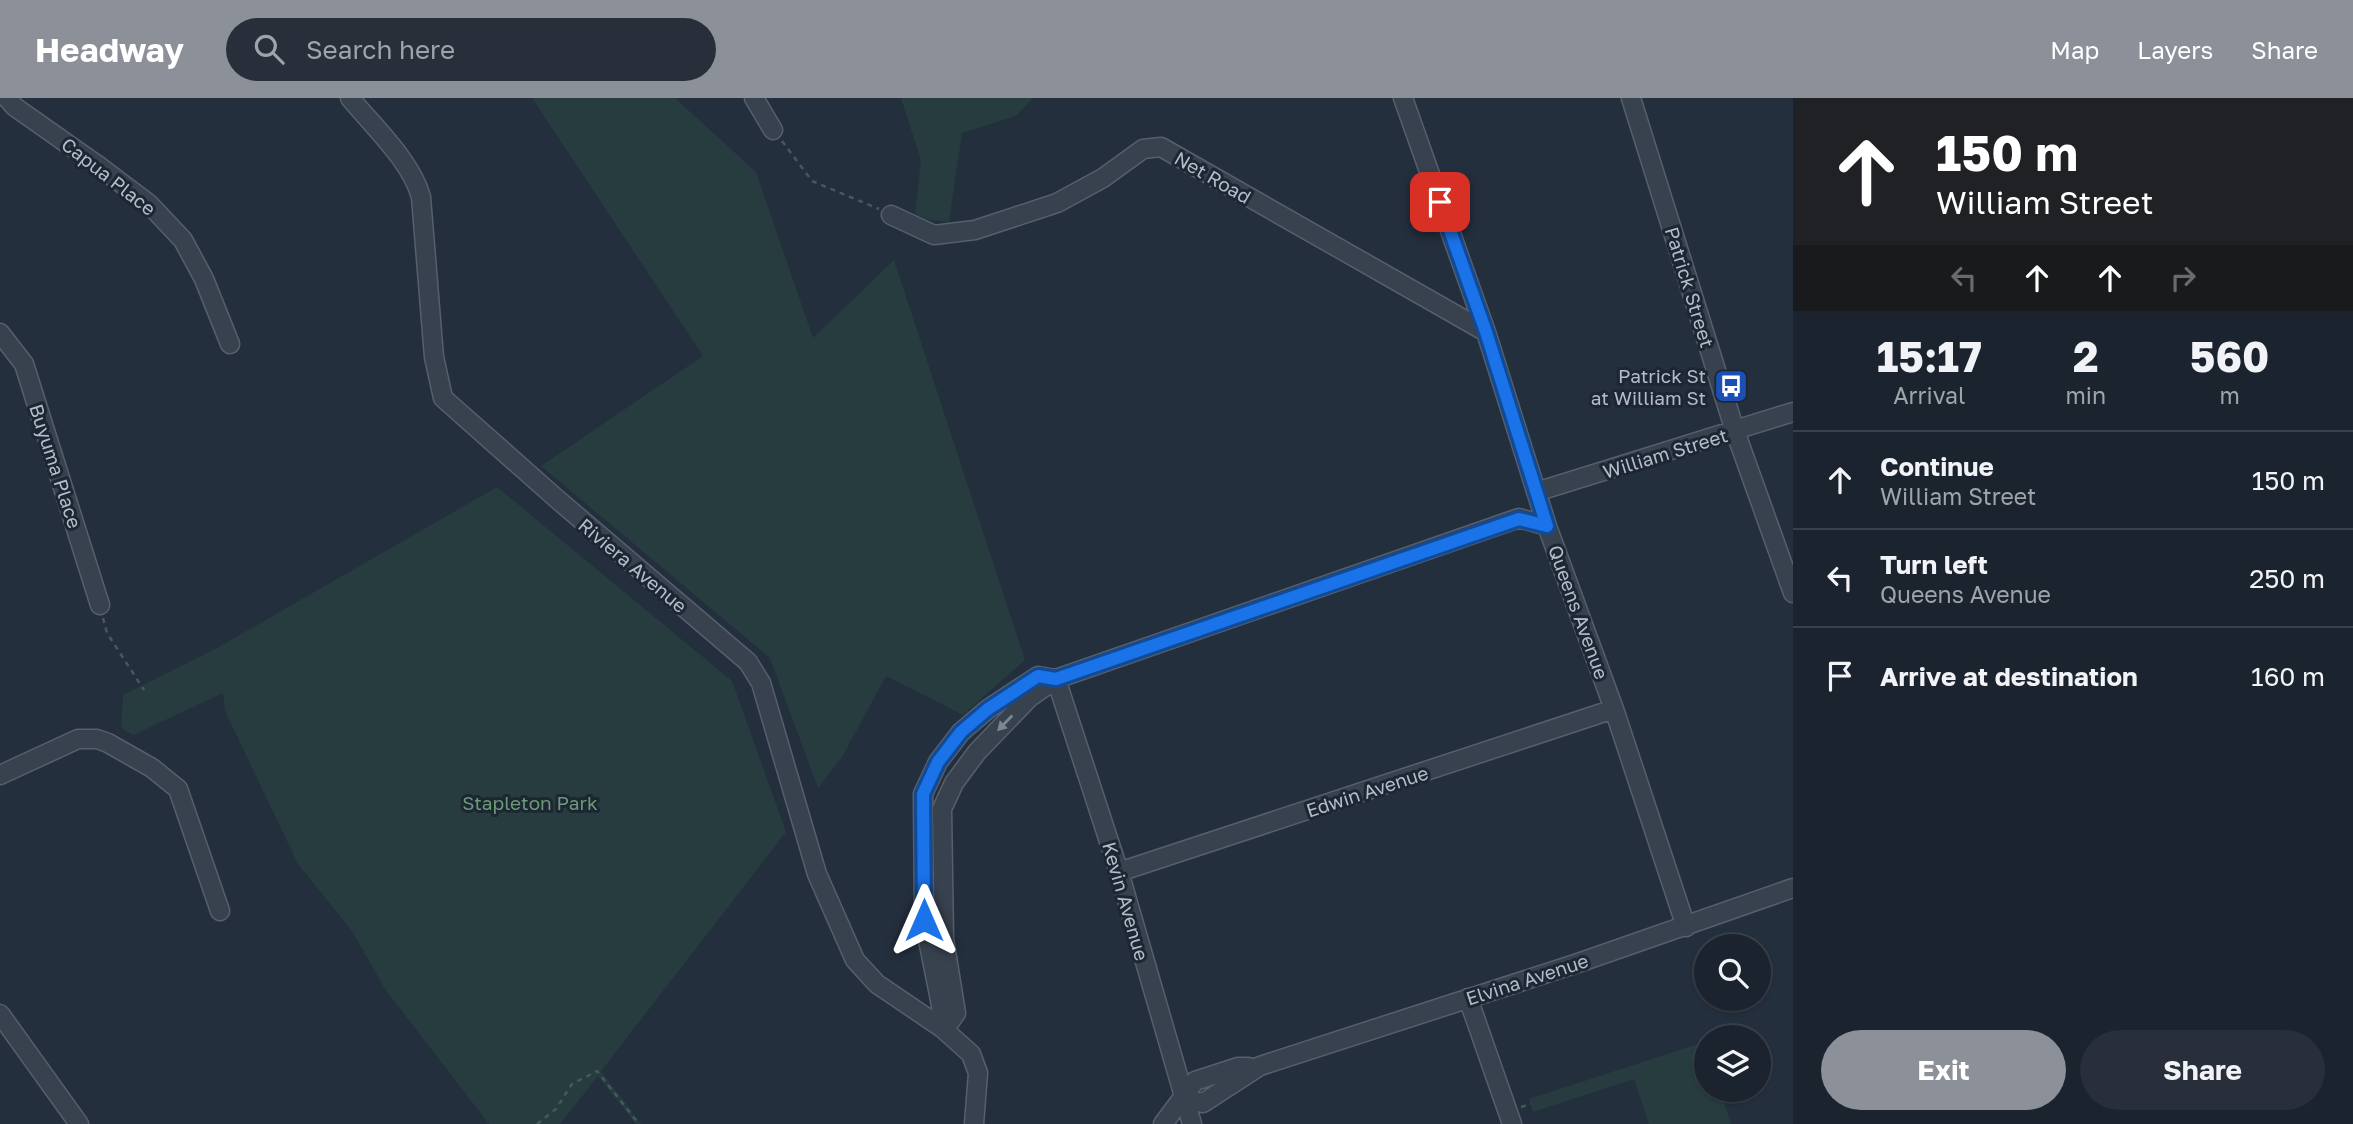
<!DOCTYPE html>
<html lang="en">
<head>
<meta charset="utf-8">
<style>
	:root { --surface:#1b232e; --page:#282f3a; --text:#f1f3f6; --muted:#a0a4aa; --line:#39404a; --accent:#8c9099 }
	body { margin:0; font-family:"Golos Text",sans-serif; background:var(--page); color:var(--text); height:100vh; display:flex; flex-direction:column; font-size:26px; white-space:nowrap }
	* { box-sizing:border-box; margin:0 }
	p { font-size:23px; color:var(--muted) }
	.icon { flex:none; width:38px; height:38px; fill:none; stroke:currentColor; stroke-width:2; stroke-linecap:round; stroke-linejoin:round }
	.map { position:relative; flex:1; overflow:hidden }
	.sheet { display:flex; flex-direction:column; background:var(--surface); width:560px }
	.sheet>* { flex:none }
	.top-card { background:#202124; color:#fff; overflow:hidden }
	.tools { position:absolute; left:1694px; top:836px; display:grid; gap:14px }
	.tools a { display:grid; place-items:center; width:77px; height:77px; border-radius:50%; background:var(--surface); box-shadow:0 2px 5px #0004,0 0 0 2px var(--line); font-size:35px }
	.pin { position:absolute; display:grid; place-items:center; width:60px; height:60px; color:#fff; margin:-30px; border-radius:14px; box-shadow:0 4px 10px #0006 }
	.me { position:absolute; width:77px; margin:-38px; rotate:0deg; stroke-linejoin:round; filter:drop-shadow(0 0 5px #0008) }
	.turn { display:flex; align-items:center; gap:24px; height:147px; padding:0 28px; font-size:32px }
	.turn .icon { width:91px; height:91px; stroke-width:2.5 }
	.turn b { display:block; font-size:49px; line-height:60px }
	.lanes { display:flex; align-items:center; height:66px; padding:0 28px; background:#0003; justify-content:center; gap:35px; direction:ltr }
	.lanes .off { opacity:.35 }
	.eta { display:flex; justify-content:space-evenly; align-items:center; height:119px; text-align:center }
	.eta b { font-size:42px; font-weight:700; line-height:49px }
	.button { display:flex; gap:14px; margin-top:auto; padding:14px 28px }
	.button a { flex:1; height:80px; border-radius:42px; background:var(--accent); color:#fff; font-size:28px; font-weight:700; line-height:80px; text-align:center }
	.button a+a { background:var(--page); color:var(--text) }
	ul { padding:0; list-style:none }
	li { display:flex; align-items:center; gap:21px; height:98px; padding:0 28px; border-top:2px solid var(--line) }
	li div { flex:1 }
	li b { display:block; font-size:26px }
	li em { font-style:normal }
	header { display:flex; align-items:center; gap:42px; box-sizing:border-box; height:98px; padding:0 35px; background:var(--accent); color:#fff }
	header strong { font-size:33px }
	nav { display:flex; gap:38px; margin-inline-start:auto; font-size:24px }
	.search { width:490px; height:63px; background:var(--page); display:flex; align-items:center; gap:18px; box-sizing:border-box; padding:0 24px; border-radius:38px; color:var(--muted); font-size:26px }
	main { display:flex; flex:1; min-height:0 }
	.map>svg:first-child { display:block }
	.green { fill:#263c3f }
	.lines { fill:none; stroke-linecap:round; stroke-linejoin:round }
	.minor-casing { stroke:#565f6c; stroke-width:21 }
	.path { stroke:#44595c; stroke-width:2.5; stroke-dasharray:5 5; stroke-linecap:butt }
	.minor { stroke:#38414e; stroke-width:18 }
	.oneway { fill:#7c8592 }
	.route-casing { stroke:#114b97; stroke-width:18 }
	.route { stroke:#1a73e8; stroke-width:12 }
	.labels { text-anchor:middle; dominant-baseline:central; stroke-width:6; stroke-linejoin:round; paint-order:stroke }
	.street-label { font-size:19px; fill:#b4bcc9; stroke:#1d2633 }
	.poi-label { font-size:19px; fill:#b4bcc9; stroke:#1d2633; text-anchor:end }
	.park-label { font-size:19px; fill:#6b9a76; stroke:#1d2633 }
</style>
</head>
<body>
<header>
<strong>Headway</strong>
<div class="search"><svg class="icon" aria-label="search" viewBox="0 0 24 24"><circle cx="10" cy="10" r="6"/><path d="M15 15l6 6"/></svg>Search here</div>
<nav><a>Map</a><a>Layers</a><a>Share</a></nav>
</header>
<main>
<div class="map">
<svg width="1793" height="1026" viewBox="0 0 1793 1026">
	<rect width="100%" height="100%" fill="#242f3e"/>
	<path class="green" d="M532,0H675L756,74L813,240L894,162L1025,562L963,617L886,578L842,659L818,690L770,560L541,368L703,258Z
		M901,0H1033L1016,18L962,35L949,124L929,122L915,116L921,62Z
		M497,389L732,583L786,734L601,973L641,1026H636L598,978L560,1026H489L385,891L352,833L298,766L225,613L223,595L133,637L121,630L123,597L217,550Z
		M1704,944L1706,952V992H1720L1731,1026H1649L1634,981L1533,1014L1529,1001Z"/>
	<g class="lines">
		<g class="minor-casing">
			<path id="minor" d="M7,0L15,9L96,66L149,106L183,142L204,181L230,246
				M350,0C374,29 411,63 421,99L434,259L443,300L557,401L748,564L761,585L817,776L855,862L877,886L942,930L971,956L978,975L974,1026
				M754,0L773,32
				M1403,0L1486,234L1547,428L1614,611L1686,829
				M1631,0L1735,333L1793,495
				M891,117L934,137L975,132L1057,105L1103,80L1143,51L1161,49L1486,234
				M0,235L24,266L100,507
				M1536,394L1793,314
				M1056,581L1119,774L1192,1026
				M0,677L78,641H97L108,645L152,670L178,691L220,813
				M1119,774L1614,611
				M1468,900L1512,1026
				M0,916L79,1026
				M942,930L949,925L956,915L944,841L942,711L954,685L977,654L1029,600L1056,581L1519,420L1547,428
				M942,930L941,907L924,822L923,696L938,664L961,634L988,611L1038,578L1056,581
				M1183,1000L1203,1005L1260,968L1578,865L1793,790
				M1163,1026L1195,983L1238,969H1249"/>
		</g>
		<path class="path" d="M782,43L812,83L879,111
			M103,520L107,535L144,592
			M1521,1009L1531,1006
			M537,1026L556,1011L572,986L597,973L639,1026"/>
		<use href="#minor" class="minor"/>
	</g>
	<defs><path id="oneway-solid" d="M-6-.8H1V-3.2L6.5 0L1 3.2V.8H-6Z" transform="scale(1.75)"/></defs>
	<use class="oneway" href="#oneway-solid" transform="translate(1005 625) rotate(134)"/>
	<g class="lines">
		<g class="route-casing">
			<path id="route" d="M924,822L923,696L938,664L961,634L988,611L1038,578L1056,581L1519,421L1547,428L1486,234L1440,104"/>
		</g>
		<use href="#route" class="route"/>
	</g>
	<defs>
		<g id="bus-square" transform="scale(1.75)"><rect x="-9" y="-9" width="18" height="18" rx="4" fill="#1a4fb4" stroke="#1d2633"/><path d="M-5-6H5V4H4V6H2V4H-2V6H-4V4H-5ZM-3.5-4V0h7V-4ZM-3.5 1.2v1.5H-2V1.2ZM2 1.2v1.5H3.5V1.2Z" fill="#fff"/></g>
	</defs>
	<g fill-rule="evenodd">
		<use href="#bus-square" x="1731" y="288"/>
	</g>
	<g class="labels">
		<g class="street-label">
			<text transform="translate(109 78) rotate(38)">Capua Place</text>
			<text transform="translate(1213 79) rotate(30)">Net Road</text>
			<text transform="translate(1690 189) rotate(73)">Patrick Street</text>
			<text transform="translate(1665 355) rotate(-17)">William Street</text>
			<text transform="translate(56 368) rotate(72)">Buyuma Place</text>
			<text transform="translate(633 467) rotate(40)">Riviera Avenue</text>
			<text transform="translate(1579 514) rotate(70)">Queens Avenue</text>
			<text transform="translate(1367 693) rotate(-18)">Edwin Avenue</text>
			<text transform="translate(1126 803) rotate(74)">Kevin Avenue</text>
			<text transform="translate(1527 881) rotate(-18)">Elvina Avenue</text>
		</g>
		<g class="poi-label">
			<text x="1706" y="277">Patrick St<tspan x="1706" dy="22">at William St</tspan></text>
		</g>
		<g class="park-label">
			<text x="530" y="704">Stapleton Park</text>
		</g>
	</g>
</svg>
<div class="tools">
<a><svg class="icon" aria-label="search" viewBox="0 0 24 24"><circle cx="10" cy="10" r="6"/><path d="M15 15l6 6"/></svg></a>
<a><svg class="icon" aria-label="layers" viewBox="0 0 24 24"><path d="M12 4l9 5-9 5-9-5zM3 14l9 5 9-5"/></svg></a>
</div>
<div class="pin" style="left:1440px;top:104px;background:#d93025"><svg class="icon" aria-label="arrive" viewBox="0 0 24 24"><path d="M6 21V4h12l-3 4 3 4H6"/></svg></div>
<svg class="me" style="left:924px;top:822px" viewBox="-20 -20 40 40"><path d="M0-17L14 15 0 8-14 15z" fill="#1a73e8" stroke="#fff" stroke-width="4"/></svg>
</div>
<section class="sheet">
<div class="top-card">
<div class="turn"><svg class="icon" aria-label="ahead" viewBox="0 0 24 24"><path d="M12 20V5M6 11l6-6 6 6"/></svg><div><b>150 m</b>William Street</div></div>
<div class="lanes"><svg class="icon off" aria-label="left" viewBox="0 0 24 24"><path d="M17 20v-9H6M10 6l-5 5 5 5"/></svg><svg class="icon" aria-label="ahead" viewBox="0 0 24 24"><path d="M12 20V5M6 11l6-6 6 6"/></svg><svg class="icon" aria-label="ahead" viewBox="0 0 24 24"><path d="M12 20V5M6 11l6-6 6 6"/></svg><svg class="icon off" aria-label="right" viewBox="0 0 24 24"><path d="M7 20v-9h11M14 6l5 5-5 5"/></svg></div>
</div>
<div class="eta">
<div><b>15:17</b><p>Arrival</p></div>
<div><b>2</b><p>min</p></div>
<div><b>560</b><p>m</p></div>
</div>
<ul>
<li><svg class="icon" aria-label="ahead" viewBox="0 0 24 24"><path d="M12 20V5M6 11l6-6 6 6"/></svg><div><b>Continue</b><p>William Street</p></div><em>150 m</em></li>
<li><svg class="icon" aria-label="left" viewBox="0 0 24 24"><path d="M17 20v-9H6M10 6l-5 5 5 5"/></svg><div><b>Turn left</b><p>Queens Avenue</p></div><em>250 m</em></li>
<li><svg class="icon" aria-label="arrive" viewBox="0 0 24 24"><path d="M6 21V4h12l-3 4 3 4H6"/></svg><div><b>Arrive at destination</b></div><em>160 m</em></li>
</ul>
<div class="button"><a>Exit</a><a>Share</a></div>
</section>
</main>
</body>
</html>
